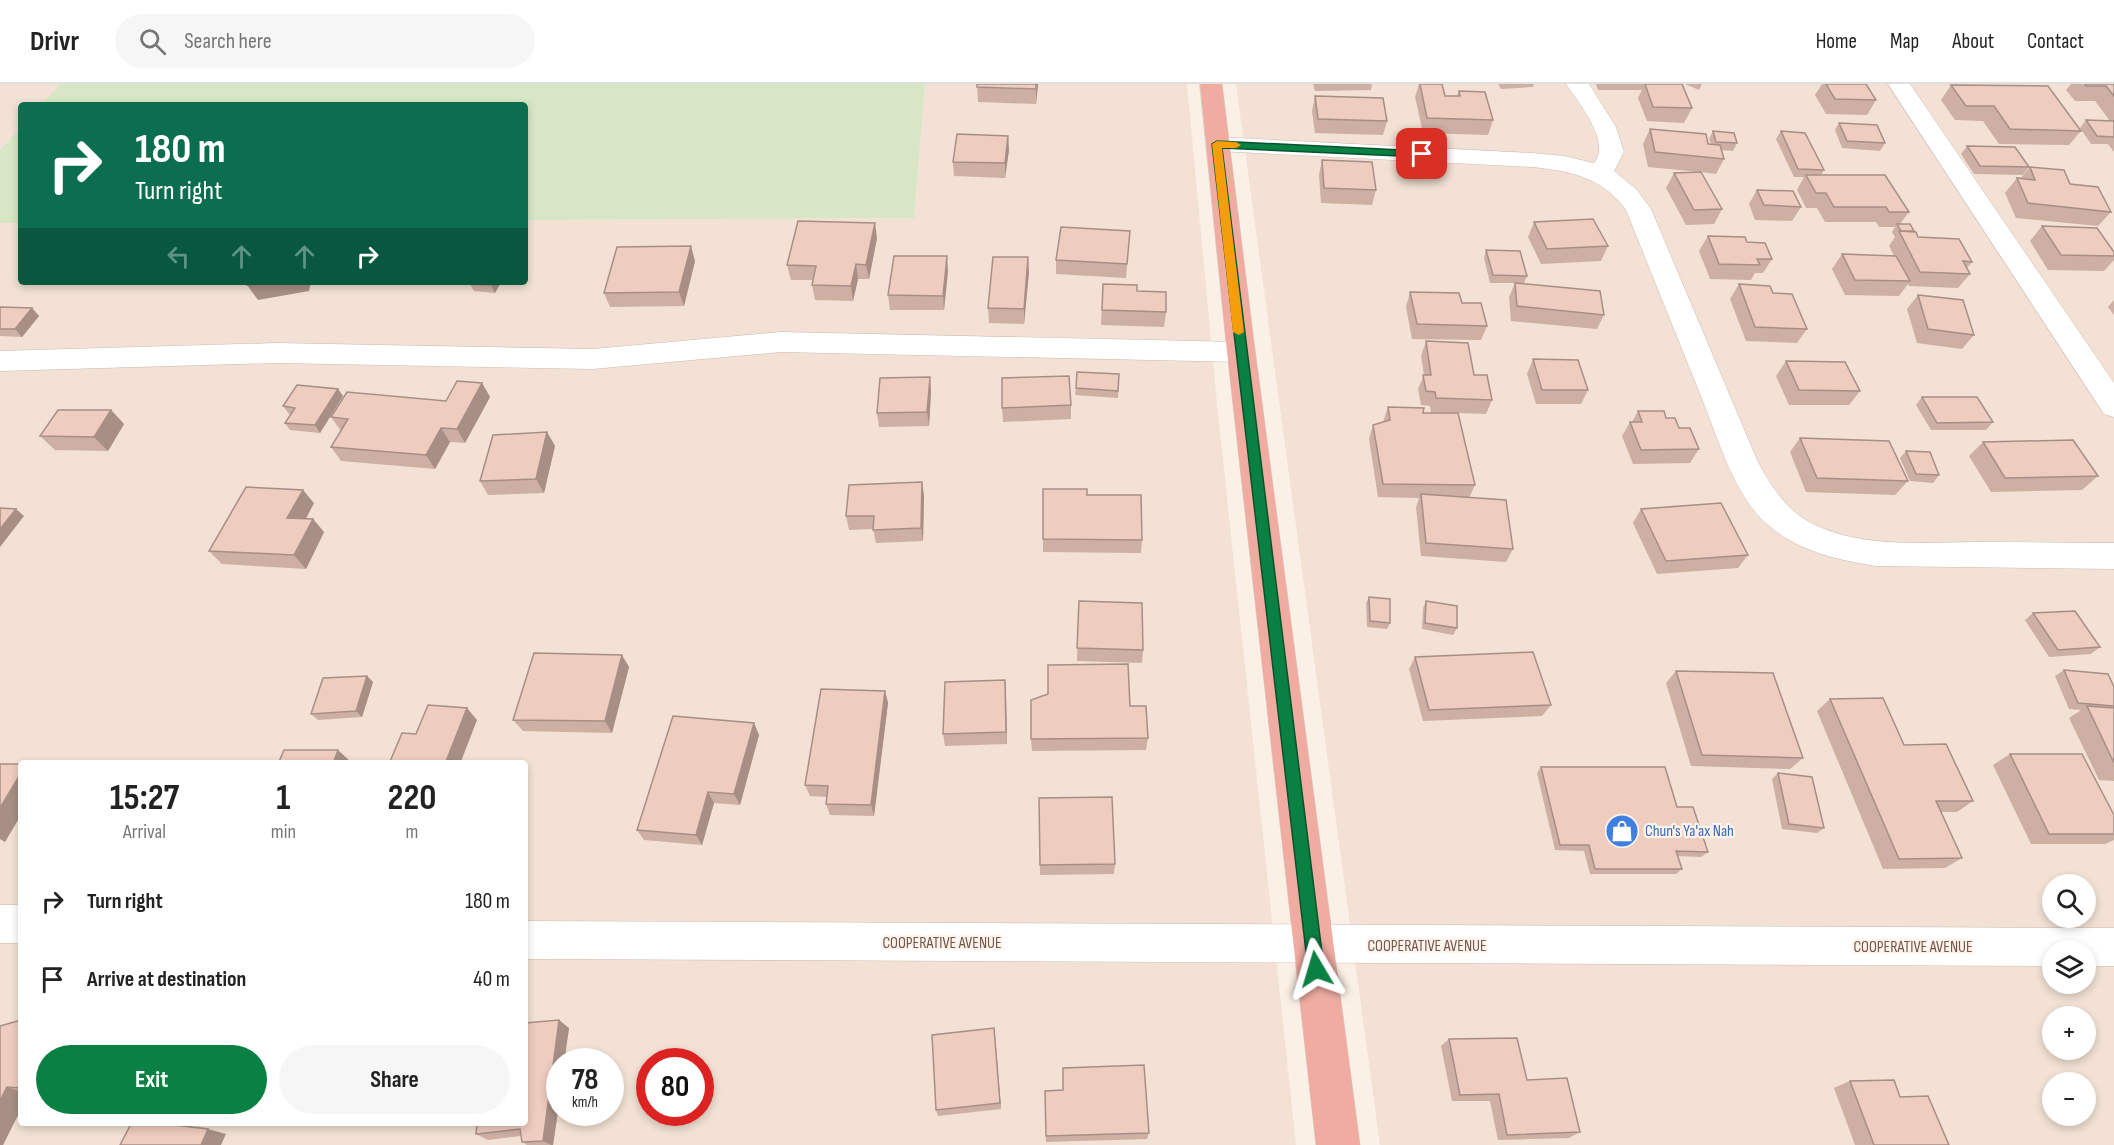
<!DOCTYPE html>
<html lang="en">
<head>
<meta charset="utf-8">
<style>
	:root { --surface:#fff; --page:#f6f6f6; --text:#222; --muted:#767676; --line:#e0e0e0; --accent:#0b8043 }
	body { margin:0; font-family:"Sofia Sans Condensed",sans-serif; background:var(--page); color:var(--text); height:100vh; display:flex; flex-direction:column; font-size:22px; white-space:nowrap }
	* { box-sizing:border-box; margin:0 }
	p { font-size:20px; color:var(--muted) }
	.icon { flex:none; width:33px; height:33px; fill:none; stroke:currentColor; stroke-width:2; stroke-linecap:round; stroke-linejoin:round }
	.map { position:relative; flex:1; overflow:hidden }
	.sheet { position:absolute; left:18px; top:676px; width:510px; height:366px; display:flex; flex-direction:column; background:var(--surface); border-radius:6px; box-shadow:0 3px 9px #0003 }
	.sheet>* { flex:none }
	.hud { position:absolute; left:18px; top:18px; width:510px; height:183px; border-radius:6px; box-shadow:0 3px 9px #0003; background:#0b6e4f; color:#fff; overflow:hidden }
	.controls { position:absolute; left:2042px; top:790px; display:grid; gap:12px }
	.controls a { display:grid; place-items:center; width:54px; height:54px; border-radius:50%; background:var(--surface); box-shadow:0 3px 9px #0003; font-size:30px }
	.speed { position:absolute; left:546px; top:964px; display:flex; gap:12px; font-size:30px; font-weight:700; text-align:center }
	.speed>* { display:grid; place-content:center; width:78px; height:78px; border-radius:50%; background:var(--surface); box-shadow:0 3px 9px #0003; line-height:1 }
	.speed small { font-size:15px; font-weight:400 }
	.speed .limit { border:9px solid #d22; background:#fff; color:#111 }
	.pin { position:absolute; display:grid; place-items:center; width:51px; height:51px; color:#fff; margin:-26px; border-radius:12px; box-shadow:0 3px 9px #0006 }
	.me { position:absolute; width:66px; margin:-33px; rotate:353deg; stroke-linejoin:round; filter:drop-shadow(0 0 4px #0008) }
	.turn { display:flex; align-items:center; gap:21px; height:126px; padding:0 18px; font-size:27px }
	.turn .icon { width:78px; height:78px; stroke-width:2.5 }
	.turn b { display:block; font-size:42px; line-height:51px }
	.lanes { display:flex; align-items:center; height:57px; padding:0 18px; background:#0003; justify-content:center; gap:30px; direction:ltr }
	.lanes .off { opacity:.35 }
	.eta { display:flex; justify-content:space-evenly; align-items:center; height:102px; text-align:center }
	.eta b { font-size:36px; font-weight:700; line-height:42px }
	.action { display:flex; gap:12px; margin-top:auto; padding:12px 18px }
	.action a { flex:1; height:69px; border-radius:36px; background:var(--accent); color:#fff; font-size:24px; font-weight:700; line-height:69px; text-align:center }
	.action a+a { background:var(--page); color:var(--text) }
	ul { padding:0; list-style:none }
	li { display:flex; align-items:center; gap:18px; height:78px; padding:0 18px }
	li div { flex:1 }
	li b { display:block; font-size:22px }
	li em { font-style:normal }
	header { display:flex; align-items:center; gap:36px; box-sizing:border-box; height:84px; padding:0 30px; background:var(--surface); border-bottom:2px solid var(--line) }
	header strong { font-size:28px }
	nav { display:flex; gap:33px; margin-inline-start:auto; font-size:21px }
	.search { width:420px; height:54px; background:var(--page); display:flex; align-items:center; gap:15px; box-sizing:border-box; padding:0 21px; border-radius:33px; color:var(--muted); font-size:22px }
	.map>svg:first-child { display:block }
	.residential { fill:#f2e1d4; fill-rule:evenodd }
	.green { fill:#d7e7c5 }
	.lines { fill:none; stroke-linecap:round; stroke-linejoin:round }
	.minor-casing { stroke:#cdb9af; stroke-width:1 }
	.highway-casing { stroke:#d8cfcd; stroke-width:1 }
	.minor { fill:#fff; fill-rule:evenodd }
	.highway { fill:#f0aca1; fill-rule:evenodd }
	.wall { fill:#cdafa4 }
	.shaded-wall { fill:#a78f86 }
	.building { fill:#eeccbf; stroke:#a78f86; stroke-width:1.5 }
	.route { fill:#0b8043; stroke:#07532c; stroke-width:1.5 }
	.slow { fill:#f59e0b }
	.labels { text-anchor:middle; dominant-baseline:central; stroke-width:4.5; stroke-linejoin:round; paint-order:stroke }
	.shop-label { font-size:16px; fill:#366cbe; stroke:#fef4eb; text-anchor:start }
	.street-label { font-size:16px; fill:#72554c; stroke:#fef4eb }
</style>
</head>
<body>
<header>
<strong>Drivr</strong>
<div class="search"><svg class="icon" aria-label="search" viewBox="0 0 24 24"><circle cx="10" cy="10" r="6"/><path d="M15 15l6 6"/></svg>Search here</div>
<nav><a>Home</a><a>Map</a><a>About</a><a>Contact</a></nav>
</header>
<div class="map">
<svg width="2114" height="1061" viewBox="0 0 2114 1061">
	<rect width="100%" height="100%" fill="#fbf0e5"/>
	<path class="residential" d="M0,0H60L41,21H21V43L0,66Z
		M925,0H1187L1217,320L1296,1061H0V139H21V198H525V136L914,134ZM21,680H525V1040H21ZM560,978H610V1029H560ZM650,978H700V1029H650Z
		M1236,0H2114V1061H1380ZM2052,801H2085V834H2052ZM2052,867H2085V900H2052ZM2052,933H2085V966H2052ZM2052,999H2085V1032H2052Z"/>
	<path class="green" d="M60,0H925L914,134L525,136V21H41Z
		M21,43V139H0V66Z"/>
	<g class="lines">
		<g class="minor-casing">
			<path id="minor" d="M1566,0H1589L1616,43L1624,68L1614,87L1637,106L1651,125L1757,376C1771,403 1786,426 1813,440C1864,465 1926,458 1981,458C2025,458 2070,459 2114,459V485L1876,482C1837,476 1797,467 1767,440C1734,412 1717,351 1701,312C1676,250 1651,188 1626,126C1602,93 1571,87 1532,83L1217,67L1208,65L1205,60L1208,55L1217,53L1532,69L1564,72L1594,79C1612,58 1578,18 1566,0Z
				M1888,0H1910L2114,299V333L2104,330Z
				M781,248L1241,258L1251,261L1255,268L1251,275L1241,278L781,268L593,285L277,279L0,287V267L277,259L593,265Z
				M0,821H21V859H0Z
				M525,837L2114,844V882H2085V867H2052V882L525,875Z"/>
		</g>
		<g class="highway-casing">
			<path id="highway" d="M1200,0H1222L1254,258L1360,1061H1316L1226,258Z"/>
		</g>
		<use href="#minor" class="minor"/>
		<use href="#highway" class="highway"/>
	</g>
	<path class="wall" d="M977,0H1038L1036,20L978,18Z
		M1313,0H1372L1371,6L1315,7Z
		M1419,0H1442L1445,12H1457L1459,7L1493,36L1488,51L1423,49L1415,13Z
		M1498,0H1534L1533,3L1501,5Z
		M1596,0H1682L1692,24L1684,39L1647,37L1638,14L1642,6H1598Z
		M1685,0H1702L1699,6Z
		M1822,0H1866L1876,16L1867,31L1826,30L1815,11Z
		M2071,0H2114V68L2108,60H2091L2080,44L2086,36L2110,37L2095,17H2075L2066,6Z
		M1951,1L2081,47L2069,61L1999,60L1983,37L1955,36L1941,16Z
		M1315,12L1387,37L1383,51L1315,49L1312,27Z
		M1839,39L1885,59L1880,67L1842,64L1835,46Z
		M1650,45L1711,60L1709,55L1713,47L1737,59L1733,67L1721,66L1724,75L1716,90L1701,88L1722,125L1714,140L1686,141L1666,104L1674,89L1701,88L1648,83L1643,60Z
		M1781,47L1824,86L1821,91L1909,128L1900,140L1914,147L1918,153L1972,178L1967,184L1970,190L1958,204L1909,202L1908,200L1899,212L1845,211L1832,185L1842,170L1894,172L1889,162L1895,153L1892,148L1895,143H1879L1876,138H1825L1817,124H1806L1797,106L1804,93H1794L1776,55Z
		M1008,52L1009,66L1005,94L954,92L953,78Z
		M1967,62L2029,83L2023,91L1974,90L1961,70Z
		M1322,76L1376,106L1372,121L1321,119L1319,91Z
		M2030,83L2070,100L2111,128L2098,142L2016,134L2005,109L2017,94H2021Z
		M1757,106L1801,123L1792,137L1755,136L1749,120Z
		M1534,138L1608,162L1601,177L1541,180L1528,153Z
		M2042,142L2114,168V176L2104,187L2048,186L2030,157Z
		M1130,147L1126,194L1056,190V176Z
		M1708,152L1747,158L1772,175L1763,189H1755L1751,196L1710,195L1699,167Z
		M877,154L869,195H858L853,217L815,216L812,201L813,196H791L787,181Z
		M1486,166L1527,192L1524,199H1518L1604,231L1597,245L1511,237L1509,213L1515,199H1490L1484,174Z
		M695,177L684,222L610,223L604,209Z
		M948,187L944,226H890L888,211Z
		M1029,188L1024,240L989,239L988,224Z
		M501,198L495,209L474,207L470,200Z
		M1103,200L1137,207L1166,228L1164,243L1101,241Z
		M1739,200L1773,209L1807,245L1797,259L1746,257L1730,215Z
		M1410,208L1462,219L1487,242L1481,256L1412,255L1406,223Z
		M1918,211L1974,251L1962,265L1917,259L1907,225Z
		M2114,216V231L2108,223Z
		M0,223L32,224L39,232L22,253L0,252Z
		M1426,257L1474,291L1492,316L1486,330L1431,328L1430,322L1421,321L1418,305L1424,291L1421,272Z
		M1533,275L1588,306L1581,320H1536L1527,290Z
		M1786,277L1860,307L1849,321H1789L1776,292Z
		M1119,290L1118,314L1075,311L1076,304Z
		M930,293L931,308L929,342L879,343L877,329Z
		M482,299L490,313L465,359L450,358L435,385L341,377L331,363L341,347L331,333L446,317Z
		M338,305L343,312L320,349L290,346L285,339L291,330H289L283,322Z
		M1922,313L1993,338L1986,346H1931L1916,321Z
		M1071,321V335L1003,338L1002,324Z
		M1388,323L1423,329L1475,401L1469,414L1513,465L1506,478L1421,472L1416,423L1419,414L1378,413L1369,355L1373,341L1383,338Z
		M111,326L124,340L108,367L55,366L40,352Z
		M1638,327L1666,334L1679,344L1699,365L1690,379L1633,380L1622,352L1630,338H1632Z
		M547,348L555,362L544,409L488,411L480,397Z
		M1800,354L1908,397L1895,411L1806,408L1790,368Z
		M1983,358L2098,392L2082,406L1991,408L1969,372Z
		M1906,367L1939,391L1933,399L1910,397L1900,374Z
		M922,398L924,412L923,457L876,459L873,445L849,446L846,432Z
		M314,419L306,435H313L324,448L306,485L222,480L209,467Z
		M1641,425L1748,471L1738,484L1657,490L1633,439Z
		M1043,455L1142,456L1141,469L1043,468Z
		M1369,513L1390,539L1387,545L1367,543L1366,519Z
		M1079,517L1143,566L1142,579L1077,577Z
		M1426,517L1457,544L1453,551L1422,545L1423,524Z
		M2033,529L2100,563L2091,570L2049,573L2025,536Z
		M1415,573L1551,621L1542,632L1423,637L1409,585Z
		M629,583L612,649L523,647L513,636Z
		M2064,586L2114,603V697L2099,696L2069,634L2081,626L2069,625L2055,592Z
		M1676,587L1803,674L1790,685L1691,682L1666,599Z
		M367,592L373,598L362,633L318,636L311,630Z
		M1005,596L1007,660L945,662L943,650Z
		M885,607L888,619L874,732L830,731L826,720L827,713L810,712L805,701Z
		M1830,615L1904,661L1973,717L1957,728H1940L1962,774L1945,784L1883,785L1817,627Z
		M1130,622L1148,654L1146,666L1032,667L1031,655Z
		M754,639L759,651L740,721L714,719L702,761L644,756L637,746Z
		M2010,670L2114,731V756L2105,760H2031L1993,681Z
		M1541,683L1677,723L1708,768L1701,773L1677,772L1682,785L1676,790H1590L1584,767L1555,766L1537,689Z
		M1778,689L1824,744L1817,749L1782,745L1772,695Z
		M1039,714L1115,780L1114,790L1040,791Z
		M21,936V1025L3,1061H0V942Z
		M569,944L553,1061H527L522,1058L521,1052L488,1056L476,1050Z
		M995,952L1001,1025L938,1032L936,1026Z
		M1449,955L1527,996L1580,1048L1569,1054L1498,1056L1490,1017H1452L1441,962Z
		M1850,997L1900,1013L1949,1061H1855L1834,1004Z
		M1045,1007L1149,1049L1147,1055L1046,1058Z"/>
	<path class="shaded-wall" d="M1036,0H1038L1036,20Z
		M1008,52L1009,66L1005,94V79Z
		M875,139L877,154L869,195L866,181Z
		M691,162L695,177L684,222L679,208Z
		M947,172L948,187L944,226L943,212Z
		M1028,173L1029,188L1024,240V225Z
		M856,180L858,195L853,217L851,202Z
		M266,198H311L309,207L258,216L247,201Z
		M493,198H501L495,209L491,201Z
		M32,224L39,232L22,253L15,245Z
		M930,293L931,308L929,342L927,328Z
		M482,299L490,313L465,359L457,345Z
		M338,305L343,312L320,349L315,341Z
		M111,326L124,340L108,367L94,353Z
		M441,344L450,358L435,385L426,371Z
		M547,348L555,362L544,409L536,395Z
		M922,398L924,412L923,457L921,444Z
		M303,406L314,419L299,447L287,434Z
		M16,425L24,432L0,463V445Z
		M313,435L324,448L306,485L294,471Z
		M622,571L629,583L612,649L605,637Z
		M367,592L373,598L362,633L356,627Z
		M1005,596L1006,608L1007,660L1006,648Z
		M885,607L888,619L874,732L871,721Z
		M467,624L477,636L460,680H445Z
		M754,639L759,651L740,721L734,710Z
		M338,666L350,677L349,680H333Z
		M21,689V731L5,758L0,755V724Z
		M708,708L714,719L702,761L696,751Z
		M559,936L569,944L564,978H560V1015L553,1061H551L543,1057Z
		M994,944L995,952L1001,1025L1000,1019Z
		M7,1003L21,1008V1025L3,1061H0V1017Z
		M208,1045L226,1050L221,1061H201Z"/>
	<path class="building" d="M977,0H1036V5L977,3Z
		M1420,0H1442L1445,12H1460L1459,7L1485,8L1493,36L1427,34Z
		M1645,0H1682L1692,24L1653,23Z
		M1826,0H1866L1876,16L1835,15Z
		M2085,0H2114V12L2106,2H2086Z
		M1951,1L2048,2L2081,47L2010,45L1994,22H1966Z
		M1315,12L1383,14L1387,37L1318,35Z
		M2086,36L2114,37V53L2097,52Z
		M1839,39L1877,41L1885,59L1847,57Z
		M1650,45L1706,50L1708,60L1720,61L1724,75L1655,68Z
		M1713,47L1734,49L1737,59L1716,58Z
		M1781,47L1805,49L1824,86L1798,85Z
		M957,50L1008,52L1005,79L953,78Z
		M1967,62L2015,63L2029,83L1980,82Z
		M1322,76L1372,78L1376,106L1324,104Z
		M2030,83L2064,86L2070,100L2098,103L2111,128L2028,119L2017,94L2035,96Z
		M1701,88L1722,125L1694,126L1674,89Z
		M1806,91H1885L1909,128H1889L1886,123H1834L1826,109H1816Z
		M1757,106L1793,107L1801,123L1764,121Z
		M1593,135L1608,162L1547,165L1534,138Z
		M798,137L875,139L866,181L856,180L851,202L812,201L816,182L787,181Z
		M1897,140H1910L1914,147H1901Z
		M2042,142L2097,144L2114,168V172L2061,171Z
		M1061,143L1130,147L1127,180L1056,176Z
		M1899,147L1916,148L1918,153L1959,155L1972,178L1963,177L1970,190L1920,188Z
		M1708,152L1745,153L1747,158L1765,159L1772,175H1757L1760,181L1719,180Z
		M691,162L679,208L604,209L617,163Z
		M1486,166L1520,167L1527,192L1493,191Z
		M1842,170L1896,172L1910,197L1855,196Z
		M894,172H947L943,212L888,211Z
		M993,173H1028L1024,225L988,224Z
		M248,198H266L247,201Z
		M471,198H493L491,201L470,200Z
		M1515,199L1600,207L1604,231L1517,222Z
		M1103,200L1137,201V207L1166,208V228L1102,226Z
		M1739,200L1770,202L1773,209L1792,210L1807,245L1755,243Z
		M1410,208L1459,209L1462,219H1481L1487,242L1417,240Z
		M1918,211L1963,216L1974,251L1928,245Z
		M0,223L32,224L15,245H0Z
		M1426,257L1468,259L1474,291H1487L1492,316L1436,314L1435,308L1426,307L1423,291H1431Z
		M1533,275L1578,276L1588,306H1542Z
		M1786,277L1845,278L1860,307L1799,306Z
		M1077,288L1119,290L1118,307L1076,304Z
		M1069,292L1071,321L1002,324V294Z
		M930,293L927,328L877,329L880,294Z
		M457,297L482,299L457,345L441,344L426,371L331,363L348,335L331,333L347,308L446,317Z
		M297,301L338,305L315,341L285,339L295,324L283,322Z
		M1922,313H1977L1993,338L1937,339Z
		M1388,323L1424,324L1423,329H1458L1475,401L1383,400L1373,341L1390,336Z
		M58,326H111L94,353L40,352Z
		M1638,327H1664L1666,334H1675L1679,344H1690L1699,365L1641,366L1630,338H1642Z
		M547,348L536,395L480,397L493,351Z
		M1800,354L1889,357L1908,397L1817,394Z
		M2073,356L2098,392L2005,394L1983,358Z
		M1906,367L1930,368L1939,391L1916,390Z
		M922,398L921,444L873,446L874,432H846L849,401Z
		M246,403L303,406L287,434L313,435L294,471L209,467Z
		M1043,405H1087V411H1141L1142,456L1043,455Z
		M1421,410L1506,416L1513,465L1426,459Z
		M1721,419L1748,471L1666,477L1641,425Z
		M0,424L16,425L0,445Z
		M1369,513L1390,515V539L1370,537Z
		M1079,517L1142,519L1143,566L1077,564Z
		M1426,517L1457,522V544L1425,539Z
		M2075,527L2100,563L2058,566L2033,529Z
		M1533,568L1551,621L1429,626L1415,573Z
		M534,569L622,571L605,637L513,636Z
		M1128,580L1130,622H1146L1148,654L1031,655V616L1048,610V581Z
		M2064,586L2108,590L2114,603V622L2078,619Z
		M1676,587L1773,589L1803,674L1702,671Z
		M367,592L356,627L311,630L323,594Z
		M1005,596L1006,648L943,650L945,598Z
		M821,605L885,607L871,721L826,720L828,702L805,701Z
		M1883,614L1904,661L1946,660L1973,717H1936L1962,774L1899,775L1830,615Z
		M428,621L467,624L445,680H389L402,649L416,650Z
		M2087,622L2114,624V679Z
		M673,632L754,639L734,710L708,708L696,751L637,746Z
		M284,666H338L333,680H278Z
		M2010,670H2082L2114,731V750H2049Z
		M0,680H21V689L0,724Z
		M1541,683H1665L1677,723H1693L1708,768L1676,767L1682,785H1595L1589,761H1560Z
		M1778,689L1812,693L1824,744L1789,740Z
		M1112,713L1115,780L1040,781L1039,714Z
		M21,936V1004L7,1003L0,1017V942Z
		M559,936L543,1057L522,1058L520,1045L476,1050L477,1040H525V939Z
		M994,944L1000,1019L936,1026L932,951Z
		M1517,954L1527,996L1567,994L1580,1048L1507,1051L1499,1010L1460,1011L1449,955Z
		M1144,981L1149,1049L1046,1052L1045,1007L1063,1006V984Z
		M1894,996L1900,1013L1928,1012L1949,1061H1874L1850,997Z
		M131,1040H166L208,1045L201,1061H120Z"/>
	<path class="route" d="M1217,57L1422,67L1427,70L1422,73L1222,64L1324,885L1322,891L1316,893L1310,891L1308,885L1212,60Z"/>
	<path class="slow" d="M1217,57L1236,58L1241,61L1236,64H1222L1244,248L1239,251L1233,248L1212,60Z"/>
	<defs>
		<g id="shop-disc" transform="scale(1.725)"><circle r="9.5" fill="#3f7fe0" stroke="#fef4eb"/><path d="M-5-2.5h2.3a2.7 3.5 0 0 1 5.4 0H5L5.5 6h-11ZM-1.5-2.5h3a1.5 2.3 0 0 0-3 0Z" fill="#fff"/></g>
	</defs>
	<g fill-rule="evenodd">
		<use href="#shop-disc" x="1622" y="747"/>
	</g>
	<g class="labels">
		<g class="shop-label">
			<text x="1645" y="747">Chun's Ya'ax Nah</text>
		</g>
		<g class="street-label">
			<text x="942" y="859">COOPERATIVE AVENUE</text>
			<text x="1427" y="862">COOPERATIVE AVENUE</text>
			<text x="1913" y="863">COOPERATIVE AVENUE</text>
		</g>
	</g>
</svg>
<div class="controls">
<a><svg class="icon" aria-label="search" viewBox="0 0 24 24"><circle cx="10" cy="10" r="6"/><path d="M15 15l6 6"/></svg></a>
<a><svg class="icon" aria-label="layers" viewBox="0 0 24 24"><path d="M12 4l9 5-9 5-9-5zM3 14l9 5 9-5"/></svg></a>
<a>+</a>
<a>−</a>
</div>
<div class="speed"><div>78<small>km/h</small></div><div class="limit">80</div></div>
<div class="pin" style="left:1422px;top:70px;background:#d93025"><svg class="icon" aria-label="arrive" viewBox="0 0 24 24"><path d="M6 21V4h12l-3 4 3 4H6"/></svg></div>
<svg class="me" style="left:1316px;top:885px" viewBox="-20 -20 40 40"><path d="M0-17L14 15 0 8-14 15z" fill="#0b8043" stroke="#fff" stroke-width="4"/></svg>
<div class="hud">
<div class="turn"><svg class="icon" aria-label="right" viewBox="0 0 24 24"><path d="M7 20v-9h11M14 6l5 5-5 5"/></svg><div><b>180 m</b>Turn right</div></div>
<div class="lanes"><svg class="icon off" aria-label="left" viewBox="0 0 24 24"><path d="M17 20v-9H6M10 6l-5 5 5 5"/></svg><svg class="icon off" aria-label="ahead" viewBox="0 0 24 24"><path d="M12 20V5M6 11l6-6 6 6"/></svg><svg class="icon off" aria-label="ahead" viewBox="0 0 24 24"><path d="M12 20V5M6 11l6-6 6 6"/></svg><svg class="icon" aria-label="right" viewBox="0 0 24 24"><path d="M7 20v-9h11M14 6l5 5-5 5"/></svg></div>
</div>
<section class="sheet">
<div class="eta">
<div><b>15:27</b><p>Arrival</p></div>
<div><b>1</b><p>min</p></div>
<div><b>220</b><p>m</p></div>
</div>
<ul>
<li><svg class="icon" aria-label="right" viewBox="0 0 24 24"><path d="M7 20v-9h11M14 6l5 5-5 5"/></svg><div><b>Turn right</b></div><em>180 m</em></li>
<li><svg class="icon" aria-label="arrive" viewBox="0 0 24 24"><path d="M6 21V4h12l-3 4 3 4H6"/></svg><div><b>Arrive at destination</b></div><em>40 m</em></li>
</ul>
<div class="action"><a>Exit</a><a>Share</a></div>
</section>
</div>
</body>
</html>
